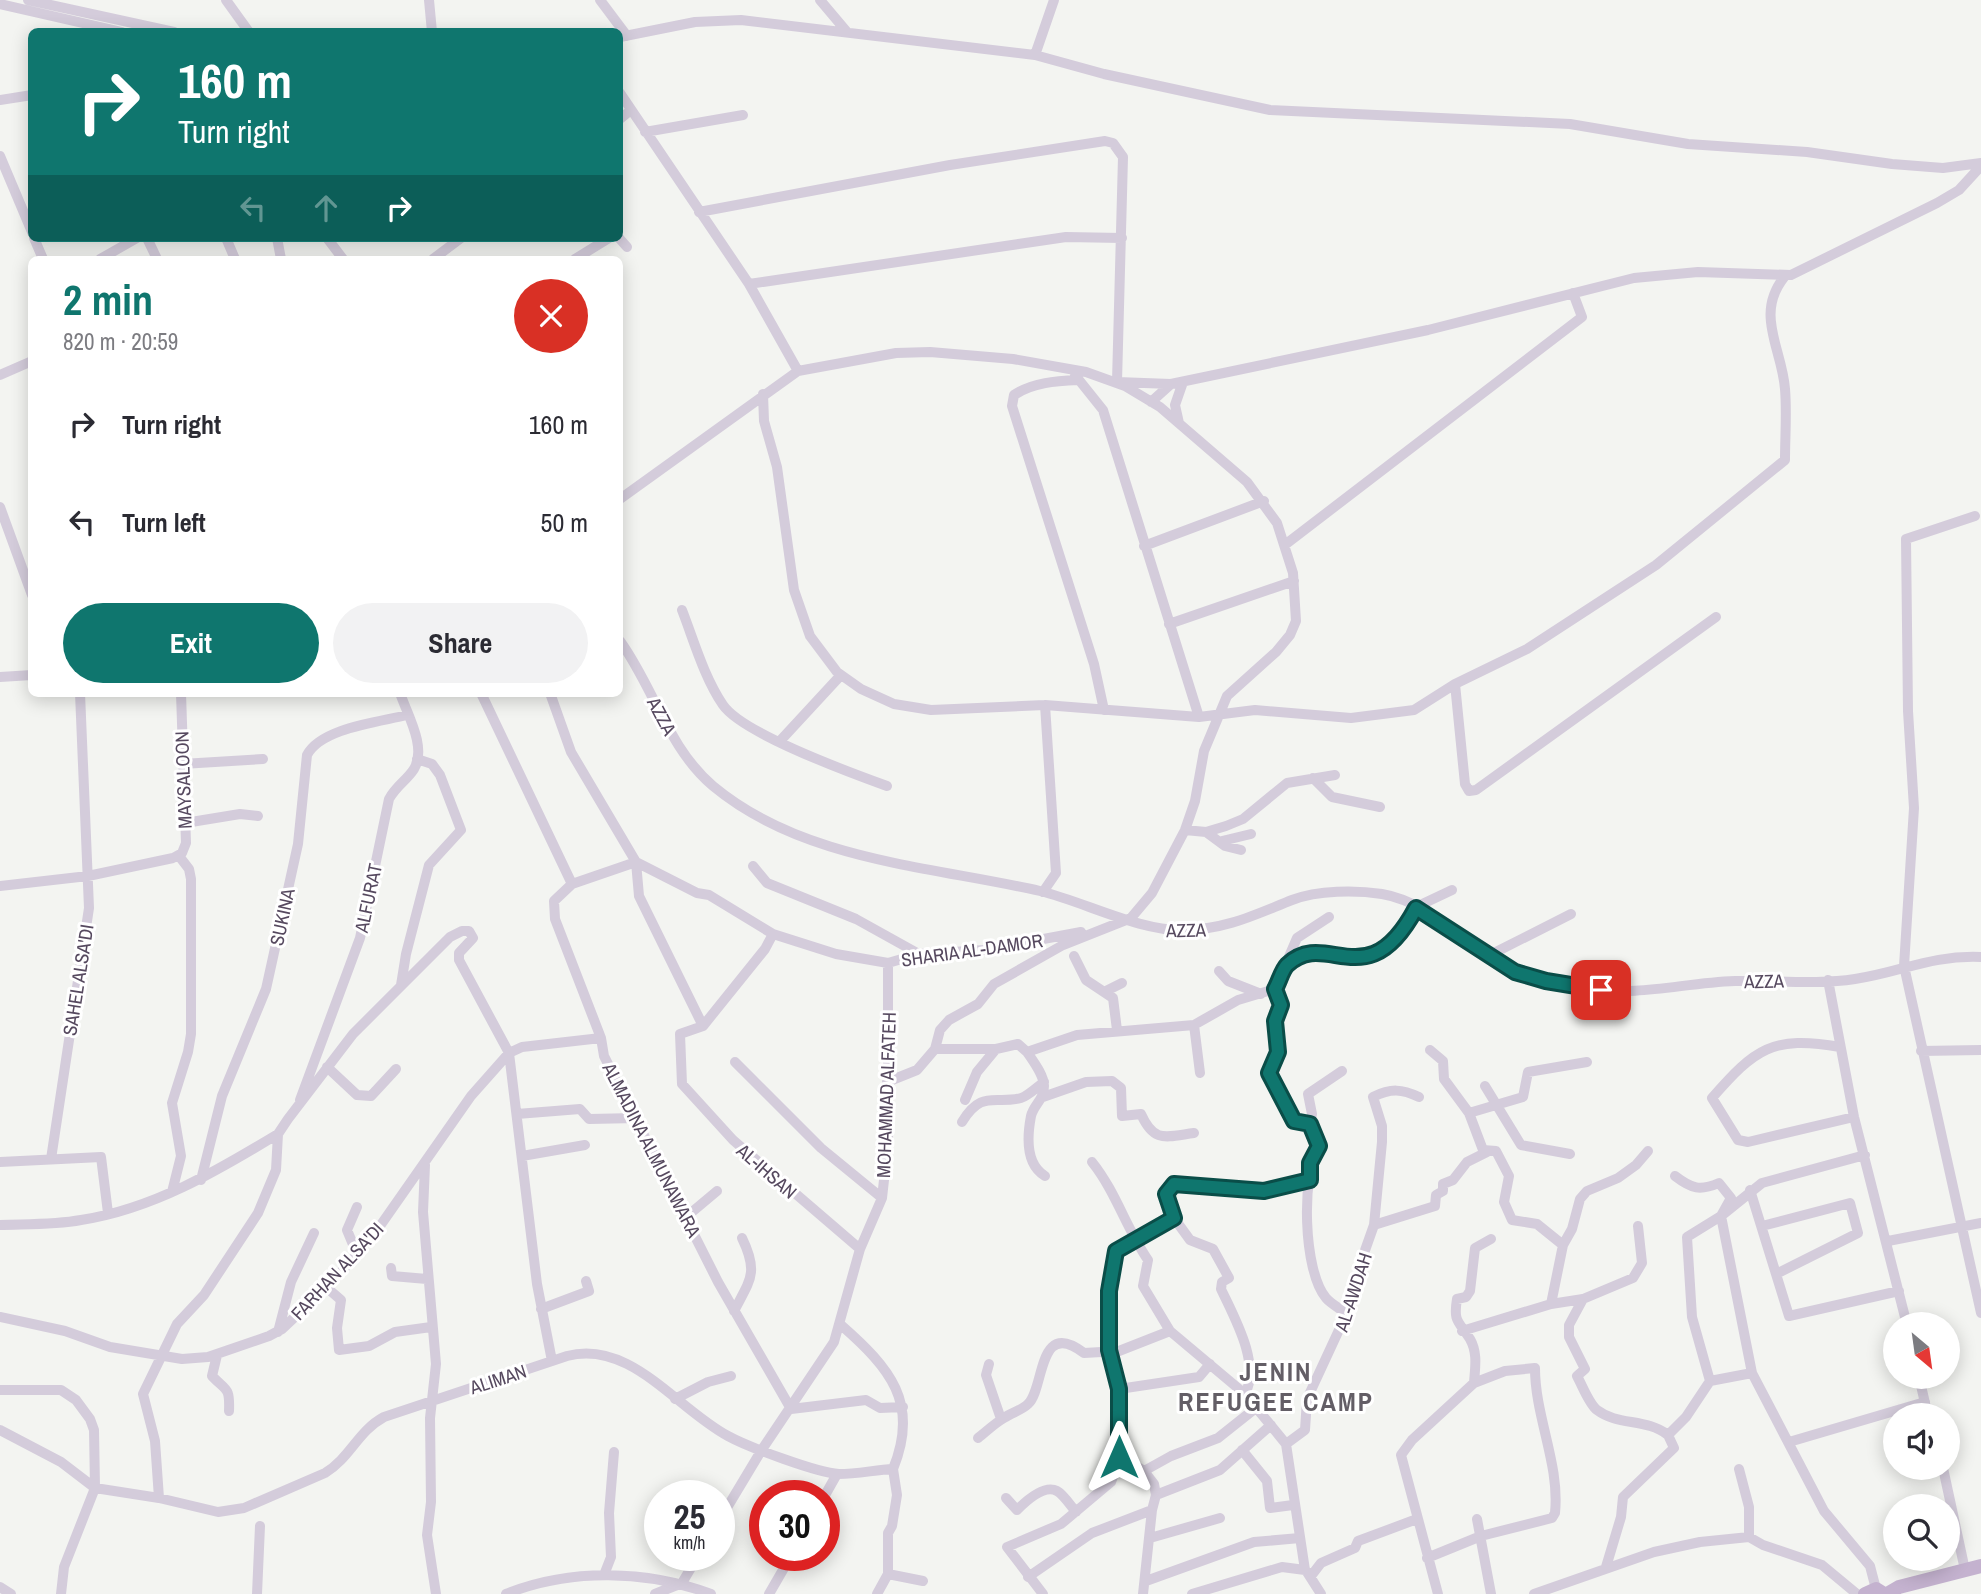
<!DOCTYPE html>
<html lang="en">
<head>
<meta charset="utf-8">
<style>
	:root { --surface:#fff; --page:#f2f2f3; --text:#2b2b33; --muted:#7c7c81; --accent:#0f766e }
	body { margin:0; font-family:"Archivo Narrow",sans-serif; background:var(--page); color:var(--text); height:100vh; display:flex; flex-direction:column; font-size:26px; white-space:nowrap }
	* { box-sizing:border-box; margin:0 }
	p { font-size:23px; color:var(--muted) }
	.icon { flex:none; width:38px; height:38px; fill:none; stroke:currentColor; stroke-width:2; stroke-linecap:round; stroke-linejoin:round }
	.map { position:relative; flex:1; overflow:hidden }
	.details { position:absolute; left:28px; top:256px; width:595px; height:441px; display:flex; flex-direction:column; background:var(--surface); border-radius:10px; box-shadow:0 4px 18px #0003 }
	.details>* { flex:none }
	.guide { position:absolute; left:28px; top:28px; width:595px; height:214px; border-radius:10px; box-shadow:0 4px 18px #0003; background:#0f766e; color:#fff; overflow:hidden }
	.needle { width:46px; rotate:151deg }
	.tools { position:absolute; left:1883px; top:1312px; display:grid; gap:14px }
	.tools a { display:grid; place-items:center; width:77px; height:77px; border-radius:50%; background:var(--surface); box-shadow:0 4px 18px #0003; font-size:35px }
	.speed { position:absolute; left:644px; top:1480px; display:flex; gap:14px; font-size:35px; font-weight:700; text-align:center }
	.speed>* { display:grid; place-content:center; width:91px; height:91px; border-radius:50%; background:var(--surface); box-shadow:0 4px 18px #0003; line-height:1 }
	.speed small { font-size:18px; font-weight:400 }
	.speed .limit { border:10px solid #d22; background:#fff; color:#111 }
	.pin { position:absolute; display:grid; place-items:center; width:60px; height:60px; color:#fff; margin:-30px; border-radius:14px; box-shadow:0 4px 10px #0006 }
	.me { position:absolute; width:77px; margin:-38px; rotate:0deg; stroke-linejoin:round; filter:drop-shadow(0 0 5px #0008) }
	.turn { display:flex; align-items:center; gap:24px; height:147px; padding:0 35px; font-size:32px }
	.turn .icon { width:91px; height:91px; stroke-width:2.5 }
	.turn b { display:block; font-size:49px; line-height:60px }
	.lanes { display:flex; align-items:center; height:66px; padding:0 35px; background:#0003; justify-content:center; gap:35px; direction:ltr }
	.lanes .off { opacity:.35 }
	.round { display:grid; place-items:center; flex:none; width:74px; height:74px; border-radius:37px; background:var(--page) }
	.headline { display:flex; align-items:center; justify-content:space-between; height:119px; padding:0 35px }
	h1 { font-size:42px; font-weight:800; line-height:52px; color:var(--accent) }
	.cta { display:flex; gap:14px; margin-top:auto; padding:14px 35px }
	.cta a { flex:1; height:80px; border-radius:42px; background:var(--accent); color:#fff; font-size:28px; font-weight:800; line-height:80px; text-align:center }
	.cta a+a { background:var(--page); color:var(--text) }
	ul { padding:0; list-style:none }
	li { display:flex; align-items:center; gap:21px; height:98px; padding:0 35px }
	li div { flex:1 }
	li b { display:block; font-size:26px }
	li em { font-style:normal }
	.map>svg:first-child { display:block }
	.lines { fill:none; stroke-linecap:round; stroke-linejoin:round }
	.minor { stroke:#d4ccdb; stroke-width:10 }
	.major { stroke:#c4b2cf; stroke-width:14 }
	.route-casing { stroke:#0a4d48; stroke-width:18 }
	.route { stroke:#0f766e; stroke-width:12 }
	.labels { text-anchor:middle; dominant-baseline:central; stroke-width:6; stroke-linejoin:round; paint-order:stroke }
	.street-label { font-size:19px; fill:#56495f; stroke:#fff }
	.district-label { font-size:26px; font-weight:bold; letter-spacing:2px; fill:#635e66; stroke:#fff }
</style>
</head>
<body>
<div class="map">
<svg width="1981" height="1594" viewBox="0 0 1981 1594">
	<rect width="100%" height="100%" fill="#f3f4f1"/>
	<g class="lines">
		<path class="minor" d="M28,0L174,32
			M226,0L249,32
			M429,0L432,32
			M600,0L627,36
			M820,0L847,32
			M0,4L122,32
			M620,37L695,22L741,20L1035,55L1104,74L1270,110L1570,124L1688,144L1807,152L1892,164L1943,168L1981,163
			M1035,55L1054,0
			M620,93L749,284L798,371
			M0,100L32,95
			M620,119L631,110
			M645,132L743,115
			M0,156L32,232
			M699,212L950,165L1105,141L1113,143L1123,157L1117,382L1171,384
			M34,238L43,259
			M147,238L157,259
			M226,238L235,259
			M277,238L281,259
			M327,238L343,259
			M619,238L627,247
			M100,259L137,238
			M433,259L461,238
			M575,259L609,238
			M749,284L1066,237L1122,238
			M0,375L32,361
			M1075,375L1103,410L1199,717
			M1079,380C1057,381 1033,382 1014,395L1012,406L1094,664L1104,710
			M763,394L764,421L777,467L794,590L810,636L837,672L861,689L894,704L931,710L1045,705L1199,717L1255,710L1351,718L1414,710L1455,684L1527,649L1656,565L1785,460C1785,437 1787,412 1785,389C1782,348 1754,314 1785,276
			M1151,402L1171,384L1428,330L1634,278L1698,272L1791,275L1937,203L1959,190L1981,166
			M1179,423L1175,405L1183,382
			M620,499L798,371L896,353L930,352L1013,359L1086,372L1125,386L1160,407L1247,482L1277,523L1293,573L1296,621L1290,635L1276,652L1227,696L1204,751L1195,801L1185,830L1152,893L1131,918L1063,945L994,984L978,1004L949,1020L940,1030L935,1049L917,1070L887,1082
			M0,507L32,595
			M1975,516L1906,539L1908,711L1914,808L1904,966L1981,1313
			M1286,544L1582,317L1573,293
			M1144,546L1264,501
			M682,610C694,641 704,677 723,705C743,734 851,773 887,786
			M1169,624L1294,581
			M620,641C654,688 668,748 713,786C803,861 931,866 1040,891C1085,902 1141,932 1185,930C1227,929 1254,915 1292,900C1318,890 1356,890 1382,894C1431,902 1469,948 1512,970C1533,981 1561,984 1585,988C1642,997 1680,983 1735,981C1774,980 1816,985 1855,979C1902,972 1930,955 1981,957
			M0,677L32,675
			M1455,684L1465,784L1469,791L1476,790L1716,617
			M481,693L572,884
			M550,693L571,752L636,862L697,893L709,895L773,934
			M780,741L841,675
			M182,764L263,759
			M1313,778L1332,797L1380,807
			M185,823L240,814L258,816
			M1185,830L1206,832L1226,826L1243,819L1287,783L1335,775
			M1206,832L1225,846L1241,850
			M1222,841L1251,834
			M636,862L572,884L554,901L555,919L601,1038L604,1056L718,1282L791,1409L866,1400L880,1408L903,1407
			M636,862L639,896L703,1026
			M753,866L767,883L856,919L919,954
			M0,886L88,876L173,858L182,853L186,843L181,693
			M1043,892L1056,873L1045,705
			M1074,956L1086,980L1113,998L1117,1030
			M1488,956L1571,914
			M1285,967L1299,957L1314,954L1355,959L1373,956L1403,931L1416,907L1452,890
			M1219,971L1228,981L1261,994
			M1828,980L1854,1117L1907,1325
			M401,985L406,954L429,865L461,830L440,775L432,764L417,759
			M1275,989L1281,1006L1275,1019L1278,1050L1270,1075L1294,1121L1310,1124L1319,1145C1301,1174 1303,1271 1326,1298C1331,1304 1341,1309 1347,1314
			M1106,991L1122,983
			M1194,1025L1200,1073
			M703,1026L765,949L773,934L836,954L888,963L919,954L985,950L1081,932
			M703,1026L680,1034L682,1084L733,1140L860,1249
			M1840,1047C1772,1035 1755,1049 1712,1098L1738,1140L1748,1142L1854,1117
			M935,1049H996L1018,1044L1027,1052L1077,1035L1194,1025L1238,1000L1275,989L1297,938L1329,917
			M1430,1050L1443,1061L1444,1079L1469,1113L1483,1150L1496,1151L1509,1176L1504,1202L1512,1220L1537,1224L1563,1245
			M1921,1051L1981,1050
			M1027,1052C1033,1061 1044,1075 1044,1086C1044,1100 1034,1104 1031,1116C1027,1137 1025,1164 1045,1176
			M735,1062L821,1148L882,1198
			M327,1067L357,1095L371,1096L396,1069
			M1485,1086L1521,1145L1570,1154
			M1043,1097L1086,1082L1112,1081L1121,1088L1122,1116L1141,1114C1154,1143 1165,1137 1194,1133
			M300,1100L360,938L389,799C396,786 407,780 414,769C427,747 407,714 400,693
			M965,1100L977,1072L996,1049
			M1469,1113L1523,1097L1528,1072L1587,1062
			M517,1114L580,1109L589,1119L637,1118
			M962,1122C982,1089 995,1105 1021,1098C1028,1096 1037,1087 1044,1082
			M1310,1124L1312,1114L1308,1094L1342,1071
			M522,1156L585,1145
			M51,1159L89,908L80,693
			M0,1162L101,1157L108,1213
			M1092,1162C1116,1192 1126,1228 1148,1260L1143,1286L1170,1331L1245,1394L1286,1444
			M425,1165L423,1212L436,1364L430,1418L431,1502L427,1535L436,1594
			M1675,1176C1692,1189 1700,1191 1719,1183L1731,1198L1721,1216L1752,1373L1824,1511L1870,1566L1876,1589
			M201,1180L222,1096L266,989L298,844L307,755C321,728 379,722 407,715
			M1750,1190L1789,1316L1899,1291
			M172,1192L181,1156L172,1103L188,1052L191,1034V879L189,869L179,856
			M357,1207L347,1230L357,1254
			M686,1217L717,1191
			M1174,1218L1190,1240L1213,1249L1229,1278L1222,1282L1221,1289C1234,1317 1261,1364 1245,1394
			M0,1225C27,1224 54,1225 81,1220C153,1209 217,1171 278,1134
			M1374,1225L1435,1206L1436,1195L1443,1191V1184L1453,1180L1467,1162L1487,1152
			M1762,1226L1850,1203L1858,1233L1776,1274
			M1888,1241L1981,1223
			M391,1268L392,1276L427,1279
			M326,1287L341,1300L337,1328L339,1350L369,1346L395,1332L431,1327
			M1583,1299L1569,1325V1337L1585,1369L1577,1376C1582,1385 1589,1404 1597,1410C1618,1426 1646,1418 1668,1435
			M1551,1304L1563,1245L1572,1229L1580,1199L1587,1191L1618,1178L1636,1165L1648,1151
			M541,1309L589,1291L586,1281
			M734,1311C750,1280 759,1273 742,1238
			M0,1317L65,1331L110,1347L182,1359L208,1357L269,1336L282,1329L332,1282L373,1236L471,1096L509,1053L522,1047L601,1038
			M1462,1331L1551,1304L1583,1299L1633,1278L1642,1263L1638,1226
			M278,1332L291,1282L314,1233
			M217,1355L212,1376C226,1391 230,1386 229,1411
			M989,1364L986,1375L1001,1419
			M1752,1373L1710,1381L1692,1317L1687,1237L1721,1216L1762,1183L1865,1155
			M1919,1377L1928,1416
			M1119,1389L1199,1377L1210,1364
			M0,1390H61L76,1400L90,1419L94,1430L95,1488L64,1567L61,1594
			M675,1399L708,1382L731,1376
			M0,1430L61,1462L95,1488L159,1498L218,1512L244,1508L325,1473C350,1458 358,1431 384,1417L567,1356C630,1339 677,1409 728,1436C748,1447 818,1473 839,1474C857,1474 875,1470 893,1469C920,1403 890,1368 841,1325
			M978,1438C987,1431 995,1423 1004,1418C1011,1413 1022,1410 1028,1404C1045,1389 1037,1317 1084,1353L1119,1351L1170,1331
			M1789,1442L1925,1402
			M1242,1450L1267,1481L1270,1508L1293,1505
			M1120,1456L1119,1389L1109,1350V1291L1116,1251L1174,1218L1166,1193L1174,1184L1264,1191L1310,1180
			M1943,1468L1965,1570
			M1739,1469L1749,1507V1537
			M1156,1495L1220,1470L1271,1425
			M824,1497L837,1474
			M159,1498L155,1441L143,1394L177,1324L204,1295L258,1213L276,1170L278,1134L288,1119L353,1034L450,937L462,931H469L473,938L459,953V960L509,1053L537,1284L552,1361
			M1006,1498L1017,1510C1025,1502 1044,1484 1057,1491C1063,1494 1071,1506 1076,1512
			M1477,1519L1491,1594
			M719,1521L761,1451L834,1342L860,1249L882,1198L888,1144V963
			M1150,1538L1220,1518
			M1427,1558L1481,1536L1552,1518L1555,1513C1560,1464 1535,1417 1535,1368L1505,1371L1474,1383
			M1606,1567L1621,1517L1623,1497L1674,1448L1668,1435L1686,1417L1710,1381
			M1307,1572L1321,1594
			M888,1574L923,1581
			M604,1575L611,1557L609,1513L614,1452
			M1311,1576L1321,1563L1355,1548L1358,1541L1417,1519
			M1028,1577L1092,1533L1152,1510
			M1146,1581L1254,1542L1300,1538
			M0,1587L11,1594
			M257,1594L260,1526
			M506,1594C570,1568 647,1570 711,1594
			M655,1594L682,1583L698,1556
			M769,1594L791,1556
			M877,1594L888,1574V1533L892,1526L897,1495L893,1469
			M1043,1594L1007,1547L1061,1524L1111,1482L1120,1456L1144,1471L1171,1456L1218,1438L1257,1407
			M1143,1594L1152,1510L1156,1495L1154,1484L1144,1471
			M1192,1594L1282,1567L1305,1570L1286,1444L1305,1430L1307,1399L1357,1291L1363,1256L1374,1225L1382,1142V1126L1373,1097C1391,1088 1402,1089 1419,1097
			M1438,1594L1401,1455L1412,1440L1474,1383C1475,1368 1478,1353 1470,1339C1459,1321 1453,1323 1457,1299L1466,1297L1470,1291L1475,1248L1491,1239
			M1534,1594L1654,1552L1700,1542L1749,1537L1763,1545L1822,1565L1857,1594"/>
		<path class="major" d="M1865,1594L1876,1589L1884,1594
			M1887,1594L1899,1587L1981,1566"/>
	</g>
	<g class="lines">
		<g class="route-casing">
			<path id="route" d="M1119,1457V1389L1109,1350V1291L1116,1251L1174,1218L1166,1194L1174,1184L1264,1191L1310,1180V1163L1319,1146L1310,1124L1294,1121L1269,1073L1278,1052L1275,1021L1281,1005L1275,989C1279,982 1282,970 1287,965C1327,927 1367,1000 1416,908L1515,972L1546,981L1601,990"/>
		</g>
		<use href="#route" class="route"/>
	</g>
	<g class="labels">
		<g class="street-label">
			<text transform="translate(662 716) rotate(62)">AZZA</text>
			<text transform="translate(183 780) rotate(-92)">MAYSALOON</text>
			<text transform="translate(368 898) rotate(-78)">ALFURAT</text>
			<text transform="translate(282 917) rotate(-78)">SUKINA</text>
			<text transform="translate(1186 930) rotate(-1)">AZZA</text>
			<text transform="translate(972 950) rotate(-8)">SHARIA AL-DAMOR</text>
			<text transform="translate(78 980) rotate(-81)">SAHEL ALSA'DI</text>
			<text transform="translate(1764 981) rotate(-1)">AZZA</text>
			<text transform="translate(886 1095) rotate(-88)">MOHAMMAD ALFATEH</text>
			<text transform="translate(652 1150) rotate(63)">ALMADINA ALMUNAWARA</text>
			<text transform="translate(767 1171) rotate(41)">AL-IHSAN</text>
			<text transform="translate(337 1271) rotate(-47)">FARHAN ALSA'DI</text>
			<text transform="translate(1353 1292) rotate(-72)">AL-AWDAH</text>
			<text transform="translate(498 1379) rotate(-18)">ALIMAN</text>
		</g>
		<g class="district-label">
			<text x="1276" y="1371">JENIN<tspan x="1276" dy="30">REFUGEE CAMP</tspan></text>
		</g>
	</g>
</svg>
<div class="tools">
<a><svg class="needle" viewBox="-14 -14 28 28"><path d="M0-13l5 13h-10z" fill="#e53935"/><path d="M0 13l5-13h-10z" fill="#7c7c81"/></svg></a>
<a><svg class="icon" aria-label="sound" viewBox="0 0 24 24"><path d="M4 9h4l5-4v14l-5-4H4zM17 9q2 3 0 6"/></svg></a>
<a><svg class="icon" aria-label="search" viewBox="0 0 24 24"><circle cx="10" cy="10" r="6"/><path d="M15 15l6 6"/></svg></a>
</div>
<div class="speed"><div>25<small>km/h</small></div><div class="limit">30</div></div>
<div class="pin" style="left:1601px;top:990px;background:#d93025"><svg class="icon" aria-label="arrive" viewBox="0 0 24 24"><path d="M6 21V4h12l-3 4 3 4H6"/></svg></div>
<svg class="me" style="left:1119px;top:1457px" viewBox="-20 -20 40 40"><path d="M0-17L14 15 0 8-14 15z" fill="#0f766e" stroke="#fff" stroke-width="4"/></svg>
<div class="guide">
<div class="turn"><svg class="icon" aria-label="right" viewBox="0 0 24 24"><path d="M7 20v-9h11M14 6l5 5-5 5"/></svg><div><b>160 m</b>Turn right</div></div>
<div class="lanes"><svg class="icon off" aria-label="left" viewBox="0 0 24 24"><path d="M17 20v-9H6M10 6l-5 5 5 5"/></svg><svg class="icon off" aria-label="ahead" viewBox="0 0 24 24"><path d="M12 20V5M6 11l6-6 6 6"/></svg><svg class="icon" aria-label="right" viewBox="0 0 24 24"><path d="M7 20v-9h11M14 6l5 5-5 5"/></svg></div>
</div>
<section class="details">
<div class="headline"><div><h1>2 min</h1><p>820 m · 20:59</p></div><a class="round" style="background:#d93025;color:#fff"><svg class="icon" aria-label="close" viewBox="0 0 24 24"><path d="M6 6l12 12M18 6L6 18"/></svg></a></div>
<ul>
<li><svg class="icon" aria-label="right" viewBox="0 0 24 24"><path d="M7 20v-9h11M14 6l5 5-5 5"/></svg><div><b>Turn right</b></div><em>160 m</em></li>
<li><svg class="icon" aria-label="left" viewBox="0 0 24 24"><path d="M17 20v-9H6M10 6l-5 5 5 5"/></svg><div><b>Turn left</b></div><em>50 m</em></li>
</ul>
<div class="cta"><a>Exit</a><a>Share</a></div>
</section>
</div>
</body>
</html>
